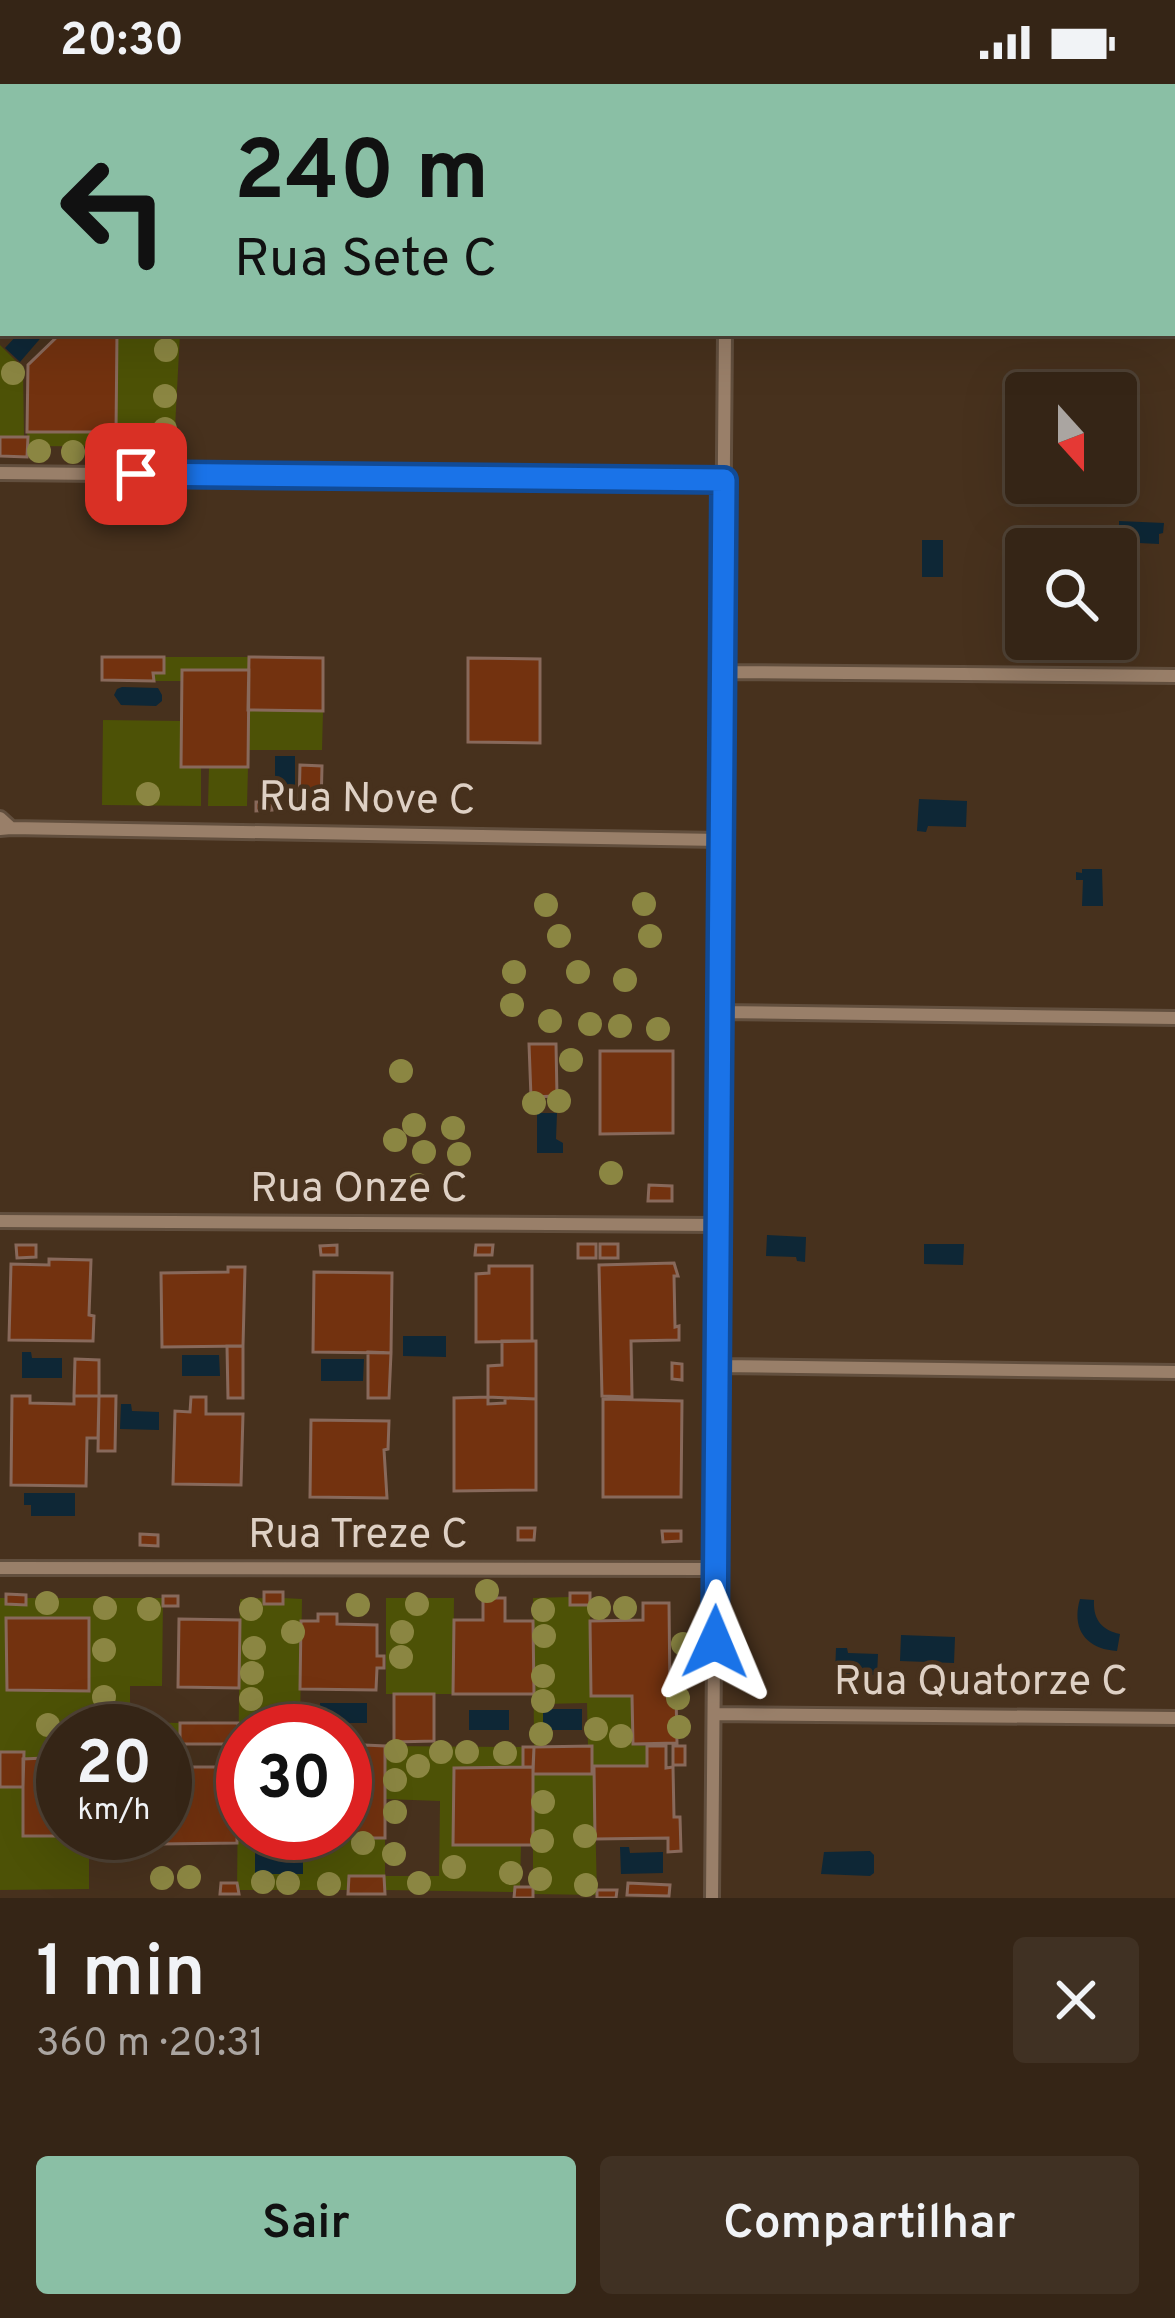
<!DOCTYPE html>
<html lang="pt">
<head>
<meta charset="utf-8">
<style>
	:root { --surface:#352516; --page:#403123; --text:#f1f3f6; --muted:#aaa5a1; --line:#4f4235; --accent:#8abfa5 }
	body { margin:0; font-family:Overpass,sans-serif; background:var(--page); color:var(--text); height:100vh; display:flex; flex-direction:column; font-size:45px; white-space:nowrap }
	* { box-sizing:border-box; margin:0 }
	p { font-size:39px; color:var(--muted) }
	.icon { flex:none; width:66px; height:66px; fill:none; stroke:currentColor; stroke-width:2; stroke-linecap:round; stroke-linejoin:round }
	.map { position:relative; height:1814px; overflow:hidden }
	.side { display:flex; flex-direction:column; background:var(--surface); flex:1 }
	.side>* { flex:none }
	.guide { position:absolute; left:0px; top:0px; width:1176px; height:252px; box-shadow:0 12px 48px #0002,0 0 0 3px var(--line); background:#8abfa5; color:#111; overflow:hidden }
	.needle { width:78px; rotate:159deg }
	.tools { position:absolute; left:1005px; top:288px; display:grid; gap:24px }
	.tools a { display:grid; place-items:center; width:132px; height:132px; border-radius:12px; background:var(--surface); box-shadow:0 12px 48px #0002,0 0 0 3px var(--line); font-size:60px }
	.speed { position:absolute; left:36px; top:1620px; display:flex; gap:24px; font-size:60px; font-weight:700; text-align:center }
	.speed>* { display:grid; place-content:center; width:156px; height:156px; border-radius:50%; background:var(--surface); box-shadow:0 12px 48px #0002,0 0 0 3px var(--line); line-height:1 }
	.speed small { font-size:30px; font-weight:400 }
	.speed .limit { border:18px solid #d22; background:#fff; color:#111 }
	.pin { position:absolute; display:grid; place-items:center; width:102px; height:102px; color:#fff; margin:-51px; border-radius:24px; box-shadow:0 6px 18px #0006 }
	.me { position:absolute; width:132px; margin:-66px; rotate:1deg; stroke-linejoin:round; filter:drop-shadow(0 0 9px #0008) }
	.turn { display:flex; align-items:center; gap:42px; height:252px; padding:0 36px; font-size:54px }
	.turn .icon { width:156px; height:156px; stroke-width:2.5 }
	.turn b { display:block; font-size:84px; line-height:102px }
	.round { display:grid; place-items:center; flex:none; width:126px; height:126px; border-radius:12px; background:var(--page) }
	.overview { display:flex; align-items:center; justify-content:space-between; height:204px; padding:0 36px }
	h1 { font-size:72px; font-weight:600; line-height:90px }
	.action { display:flex; gap:24px; margin-top:auto; padding:24px 36px }
	.action a { flex:1; height:138px; border-radius:12px; background:var(--accent); color:#111; font-size:48px; font-weight:600; line-height:138px; text-align:center }
	.action a+a { background:var(--page); color:var(--text) }
	.status { display:flex; justify-content:space-between; align-items:center; height:84px; padding:0 60px; background:var(--surface); direction:ltr }
	.status svg { height:33px; fill:currentColor }
	.map>svg:first-child { display:block }
	.green { fill:#4d5206; fill-rule:evenodd }
	.water { fill:#0e2736 }
	.building { fill:#73320f; stroke:#88695b; stroke-width:3 }
	.lines { fill:none; stroke-linecap:round; stroke-linejoin:round }
	.minor-casing { stroke:#624f3e; stroke-width:18 }
	.minor { stroke:#997f69; stroke-width:12 }
	.tree { fill:#8b8642 }
	.route-casing { stroke:#114b97; stroke-width:30 }
	.route { stroke:#1a73e8; stroke-width:21 }
	.labels { text-anchor:middle; dominant-baseline:central; stroke-width:9; stroke-linejoin:round; paint-order:stroke }
	.street-label { font-size:42px; fill:#ded0c4; stroke:#47311d }
</style>
</head>
<body>
<div class="status"><b>20:30</b><svg viewBox="0 0 49 12"><path d="M0 12V9h3v3zM5 12V6h3v6zM10 12V3h3v9zM15 12V0h3v12zM26 1h20v11H26zM47 4h2v5h-2z"/></svg></div>
<div class="map">
<svg width="1175" height="1814" viewBox="0 0 1175 1814">
	<rect width="100%" height="100%" fill="#47311d"/>
	<path class="green" d="M117,249H180L174,363L28,362L27,348H116Z
		M0,261L23,284L24,353H0Z
		M164,573H249V586H183L182,597H154L153,589L164,588Z
		M248,626L323,627L322,666H248Z
		M103,636L182,637L181,682L201,683V722L102,721Z
		M209,683H248L247,722H208Z
		M570,1513V1521H590L591,1612H632L633,1661L647,1662V1682L594,1683L597,1811L533,1810V1690L592,1689V1663L588,1662L587,1619L544,1620V1663H534L533,1514Z
		M0,1514H163L162,1602H130V1638L180,1639V1660H165V1647H63V1681H44L43,1674L23,1675V1668H0ZM6,1534H88L89,1535L7,1606Z
		M264,1514V1520H282L283,1514L302,1515L300,1644L243,1647V1749L385,1754V1792H439L440,1717L385,1715V1662L523,1663V1683L454,1685L453,1761H521L520,1803H515V1808L384,1806V1792H349V1806H237L240,1515Z
		M386,1514H454L453,1610H386Z
		M0,1703H23L24,1752H89V1805L0,1806Z"/>
	<path class="water" d="M19,249H45L20,278L5,264Z
		M1119,437L1164,439L1163,449L1159,450V460L1119,458Z
		M922,456H943V493H922Z
		M122,603L158,604L162,611V617L156,622L121,621L114,611L117,605Z
		M275,672H295V714H275Z
		M919,715L967,717L966,743L928,742L926,748L917,747Z
		M1082,785H1102L1103,822H1082L1083,796H1076V788L1082,789Z
		M537,1029H557L556,1055L563,1059V1069H537Z
		M767,1151L806,1153L805,1178L797,1177L796,1173L766,1172Z
		M924,1160H964L963,1181L924,1180Z
		M403,1252H446V1273L403,1272Z
		M22,1268H31L32,1274H62V1294H22Z
		M182,1271H219L220,1292H182Z
		M321,1275H364L363,1297H321Z
		M121,1320H131L132,1327L159,1328V1346L120,1345Z
		M24,1409H75V1432H31V1421H24Z
		M1080,1515L1094,1516C1093,1535 1101,1546 1120,1550L1117,1567C1086,1565 1071,1545 1080,1515Z
		M901,1551L955,1553L954,1579L900,1577Z
		M836,1564H847L848,1569L878,1570L877,1591L835,1590Z
		M320,1619H367V1639H321Z
		M543,1625H582V1646H543Z
		M469,1626H509V1646H469Z
		M255,1763H303V1790H255Z
		M620,1763H629L630,1769L663,1768V1789L621,1790Z
		M870,1767L874,1771V1789L870,1792L821,1790L824,1768Z"/>
	<path class="building" d="M61,249H117L116,348H27L28,281Z
		M0,353H28L27,373L0,372Z
		M102,573H164V589H153L154,597L102,596Z
		M249,573L323,574V627L248,626Z
		M468,574L540,575V659L468,658Z
		M182,586H249L248,683H181Z
		M300,681L322,682L321,723L299,722Z
		M256,718H272V726L256,727Z
		M529,960H556L557,1012L531,1013Z
		M600,967H673V1049L600,1050Z
		M649,1101L672,1102V1117H648Z
		M578,1160H596V1174H578Z
		M600,1160H618V1174H600Z
		M16,1161H36V1173L17,1174Z
		M337,1161V1171H321L320,1162Z
		M476,1161H493L492,1171H475Z
		M49,1175L91,1176L89,1231L94,1232L93,1257L9,1256L11,1180L49,1181Z
		M674,1179L678,1192H674L675,1243L679,1242V1256L631,1257L632,1313L602,1312L599,1181Z
		M489,1182H532V1257L476,1258V1190L489,1189Z
		M228,1183H245L243,1262L162,1263L161,1189L228,1188Z
		M314,1188L392,1189L391,1269L313,1268Z
		M502,1257H536V1315L488,1313V1282L502,1281Z
		M227,1262H243V1314H228Z
		M368,1268L391,1269L389,1314H368Z
		M75,1275L99,1276V1312H74Z
		M672,1279L682,1280V1296L672,1295Z
		M12,1312H30V1319L74,1320V1312H99L98,1354H87L86,1402L11,1401Z
		M99,1312H116L115,1367H98Z
		M191,1313H206V1330H243L241,1401L173,1400L175,1327L190,1328Z
		M488,1313V1320L505,1319V1314L536,1315V1406L454,1407V1314Z
		M603,1315L682,1317L681,1413H603Z
		M311,1336L389,1337L388,1365L384,1366L387,1414L310,1413Z
		M518,1444H535L534,1456H518Z
		M662,1447H681V1457L663,1458Z
		M140,1450L158,1451V1462L140,1461Z
		M264,1508H283V1520H264Z
		M570,1509H590V1521H570Z
		M6,1510L26,1511V1521L6,1520Z
		M163,1512H178V1522H163Z
		M483,1514H505V1537H533L534,1610H453L454,1536H483Z
		M643,1519H669L670,1609H676L677,1659L633,1660L632,1612H591L590,1537L643,1536Z
		M318,1530H337V1540L377,1541V1572H384V1584H377L376,1606L300,1605L301,1537H318Z
		M6,1534H89V1607L7,1606Z
		M179,1535L240,1536L239,1604L178,1603Z
		M394,1610H434V1657L394,1658Z
		M180,1639H238V1660H180Z
		M364,1661L385,1662V1754H304V1749H345V1672H364Z
		M592,1662V1690H533L534,1663Z
		M647,1662H666V1684L673,1683L674,1733H680L681,1767L668,1768V1754L595,1755L594,1682H647Z
		M673,1662H685V1681H673Z
		M523,1663H534L533,1683H523Z
		M0,1668H24L23,1703H0Z
		M44,1674V1681H63V1749H89V1752H23V1675Z
		M165,1683H238L237,1759L160,1760V1749H165Z
		M533,1683V1761H453L454,1684Z
		M349,1792H384L385,1810H348Z
		M221,1799H237L239,1810H220Z
		M628,1799L670,1801L669,1812L627,1811Z
		M515,1803H533V1814H514Z
		M597,1806H617L616,1814H597Z"/>
	<g class="lines">
		<g class="minor-casing">
			<path id="minor" d="M727,3V0
				M0,25H3
				M1173,233H1175
				M0,389L723,396
				M722,588L1175,592
				M0,734L11,744L0,745
				M11,744L721,756
				M719,928L1175,934
				M0,1137L718,1141
				M717,1282L1175,1288
				M0,1484L715,1485
				M714,1630L1175,1634
				M712,1814L725,249"/>
		</g>
		<use href="#minor" class="minor"/>
	</g>
	<g class="tree">
		<circle cx="166" cy="266" r="12"/>
		<circle cx="13" cy="289" r="12"/>
		<circle cx="165" cy="312" r="12"/>
		<circle cx="165" cy="345" r="12"/>
		<circle cx="39" cy="367" r="12"/>
		<circle cx="73" cy="368" r="12"/>
		<circle cx="148" cy="710" r="12"/>
		<circle cx="644" cy="820" r="12"/>
		<circle cx="546" cy="821" r="12"/>
		<circle cx="559" cy="852" r="12"/>
		<circle cx="650" cy="852" r="12"/>
		<circle cx="514" cy="888" r="12"/>
		<circle cx="578" cy="888" r="12"/>
		<circle cx="625" cy="896" r="12"/>
		<circle cx="512" cy="921" r="12"/>
		<circle cx="550" cy="937" r="12"/>
		<circle cx="590" cy="940" r="12"/>
		<circle cx="620" cy="942" r="12"/>
		<circle cx="658" cy="945" r="12"/>
		<circle cx="571" cy="976" r="12"/>
		<circle cx="401" cy="987" r="12"/>
		<circle cx="559" cy="1017" r="12"/>
		<circle cx="534" cy="1019" r="12"/>
		<circle cx="414" cy="1041" r="12"/>
		<circle cx="453" cy="1044" r="12"/>
		<circle cx="395" cy="1056" r="12"/>
		<circle cx="424" cy="1068" r="12"/>
		<circle cx="459" cy="1070" r="12"/>
		<circle cx="611" cy="1089" r="12"/>
		<circle cx="418" cy="1101" r="12"/>
		<circle cx="487" cy="1507" r="12"/>
		<circle cx="47" cy="1519" r="12"/>
		<circle cx="417" cy="1520" r="12"/>
		<circle cx="358" cy="1521" r="12"/>
		<circle cx="105" cy="1524" r="12"/>
		<circle cx="599" cy="1524" r="12"/>
		<circle cx="625" cy="1524" r="12"/>
		<circle cx="149" cy="1525" r="12"/>
		<circle cx="251" cy="1525" r="12"/>
		<circle cx="543" cy="1526" r="12"/>
		<circle cx="293" cy="1548" r="12"/>
		<circle cx="402" cy="1548" r="12"/>
		<circle cx="544" cy="1552" r="12"/>
		<circle cx="683" cy="1560" r="12"/>
		<circle cx="254" cy="1564" r="12"/>
		<circle cx="104" cy="1566" r="12"/>
		<circle cx="401" cy="1573" r="12"/>
		<circle cx="252" cy="1589" r="12"/>
		<circle cx="543" cy="1592" r="12"/>
		<circle cx="104" cy="1613" r="12"/>
		<circle cx="678" cy="1614" r="12"/>
		<circle cx="251" cy="1615" r="12"/>
		<circle cx="543" cy="1617" r="12"/>
		<circle cx="48" cy="1641" r="12"/>
		<circle cx="679" cy="1643" r="12"/>
		<circle cx="596" cy="1645" r="12"/>
		<circle cx="541" cy="1650" r="12"/>
		<circle cx="621" cy="1652" r="12"/>
		<circle cx="396" cy="1667" r="12"/>
		<circle cx="441" cy="1668" r="12"/>
		<circle cx="467" cy="1668" r="12"/>
		<circle cx="505" cy="1669" r="12"/>
		<circle cx="418" cy="1682" r="12"/>
		<circle cx="395" cy="1696" r="12"/>
		<circle cx="543" cy="1718" r="12"/>
		<circle cx="395" cy="1728" r="12"/>
		<circle cx="585" cy="1752" r="12"/>
		<circle cx="542" cy="1757" r="12"/>
		<circle cx="363" cy="1759" r="12"/>
		<circle cx="394" cy="1770" r="12"/>
		<circle cx="454" cy="1783" r="12"/>
		<circle cx="511" cy="1789" r="12"/>
		<circle cx="189" cy="1793" r="12"/>
		<circle cx="162" cy="1794" r="12"/>
		<circle cx="540" cy="1795" r="12"/>
		<circle cx="263" cy="1798" r="12"/>
		<circle cx="288" cy="1799" r="12"/>
		<circle cx="419" cy="1799" r="12"/>
		<circle cx="329" cy="1800" r="12"/>
		<circle cx="586" cy="1801" r="12"/>
	</g>
	<g class="lines">
		<g class="route-casing">
			<path id="route" d="M136,390L724,396L715,1558"/>
		</g>
		<use href="#route" class="route"/>
	</g>
	<g class="labels">
		<g class="street-label">
			<text transform="translate(367 717) rotate(1)">Rua Nove C</text>
			<text x="359" y="1106">Rua Onze C</text>
			<text x="358" y="1452">Rua Treze C</text>
			<text x="981" y="1599">Rua Quatorze C</text>
		</g>
	</g>
</svg>
<div class="tools">
<a><svg class="needle" viewBox="-14 -14 28 28"><path d="M0-13l5 13h-10z" fill="#e53935"/><path d="M0 13l5-13h-10z" fill="#aaa5a1"/></svg></a>
<a><svg class="icon" aria-label="search" viewBox="0 0 24 24"><circle cx="10" cy="10" r="6"/><path d="M15 15l6 6"/></svg></a>
</div>
<div class="speed"><div>20<small>km/h</small></div><div class="limit">30</div></div>
<div class="pin" style="left:136px;top:390px;background:#d93025"><svg class="icon" aria-label="arrive" viewBox="0 0 24 24"><path d="M6 21V4h12l-3 4 3 4H6"/></svg></div>
<svg class="me" style="left:715px;top:1558px" viewBox="-20 -20 40 40"><path d="M0-17L14 15 0 8-14 15z" fill="#1a73e8" stroke="#fff" stroke-width="4"/></svg>
<div class="guide">
<div class="turn"><svg class="icon" aria-label="left" viewBox="0 0 24 24"><path d="M17 20v-9H6M10 6l-5 5 5 5"/></svg><div><b>240 m</b>Rua Sete C</div></div>
</div>
</div>
<section class="side">
<div class="overview"><div><h1>1 min</h1><p>360 m · 20:31</p></div><a class="round"><svg class="icon" aria-label="close" viewBox="0 0 24 24"><path d="M6 6l12 12M18 6L6 18"/></svg></a></div>
<div class="action"><a>Sair</a><a>Compartilhar</a></div>
</section>
</body>
</html>
